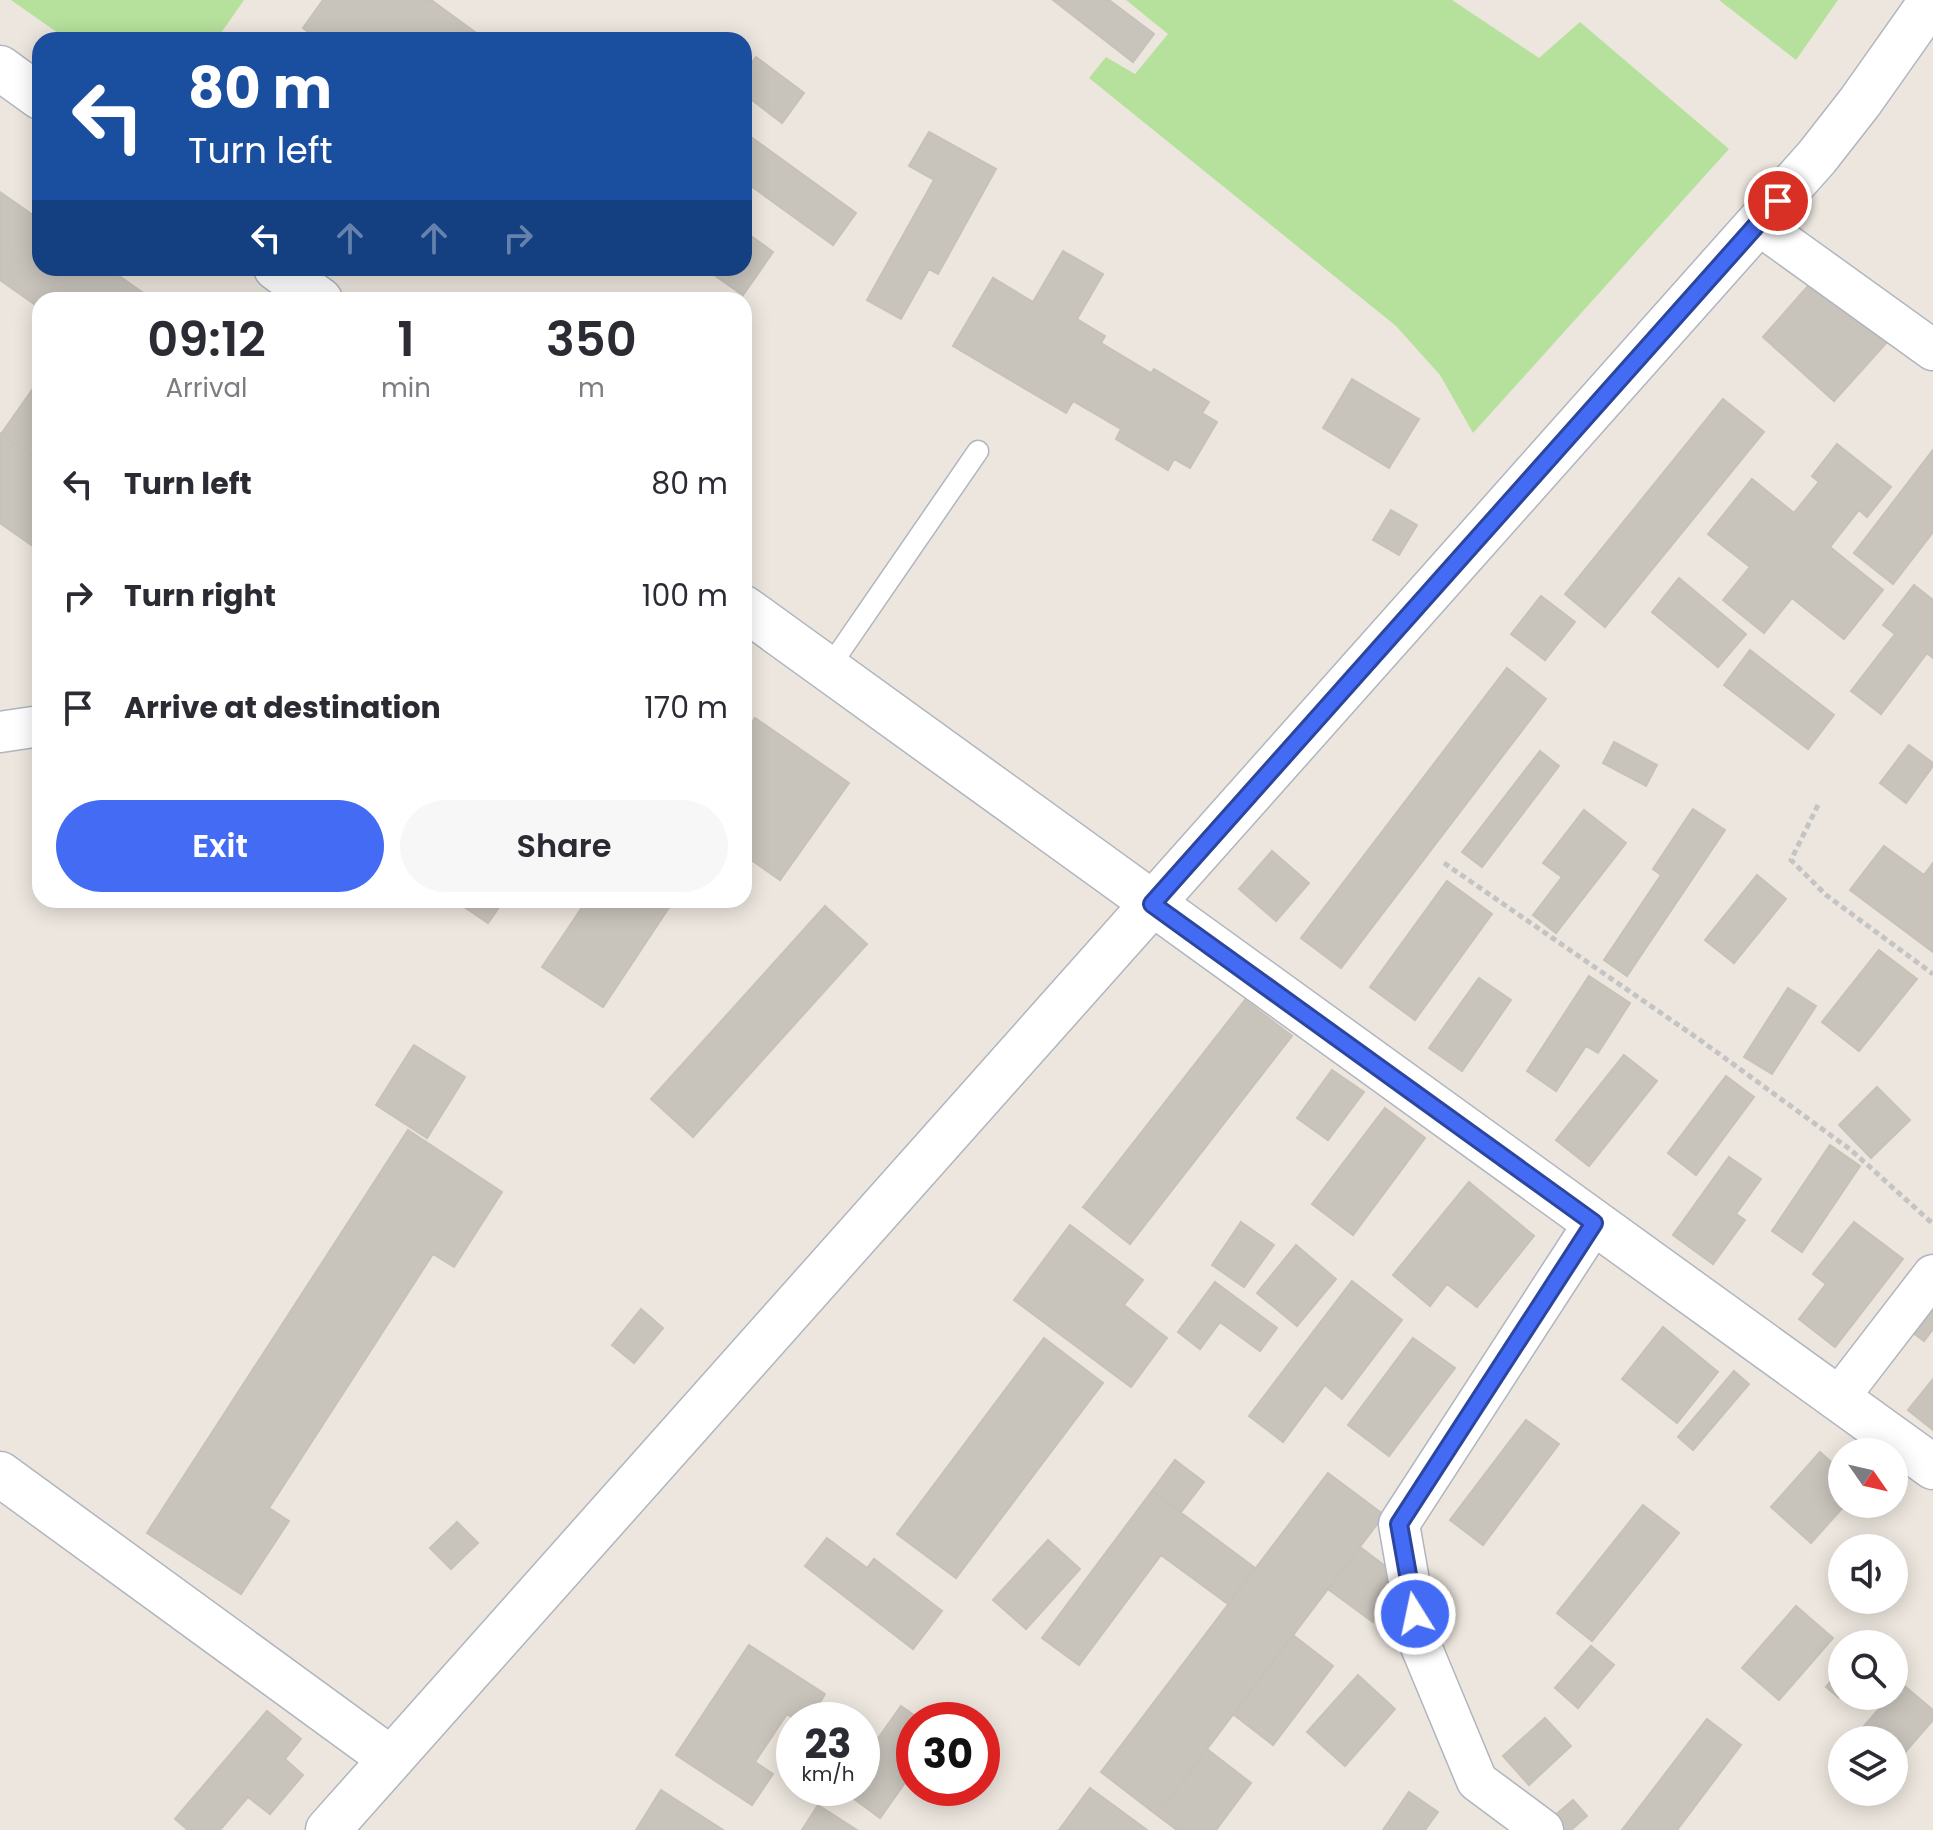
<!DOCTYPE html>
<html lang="en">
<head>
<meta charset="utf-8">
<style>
	:root { --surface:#fff; --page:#f7f7f7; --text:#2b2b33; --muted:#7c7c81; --accent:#446bf4 }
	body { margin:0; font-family:Poppins,sans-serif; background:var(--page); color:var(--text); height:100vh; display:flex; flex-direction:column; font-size:30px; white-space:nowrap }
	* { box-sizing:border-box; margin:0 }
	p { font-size:26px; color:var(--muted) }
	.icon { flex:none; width:44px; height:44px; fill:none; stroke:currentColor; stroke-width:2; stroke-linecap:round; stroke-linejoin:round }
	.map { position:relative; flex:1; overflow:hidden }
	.panel { position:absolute; left:32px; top:292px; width:720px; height:616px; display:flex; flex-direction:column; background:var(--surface); border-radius:24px; box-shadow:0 4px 20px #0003 }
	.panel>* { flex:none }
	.banner { position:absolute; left:32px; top:32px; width:720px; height:244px; border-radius:24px; box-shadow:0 4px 20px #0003; background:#1a4fa0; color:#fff; overflow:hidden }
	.needle { width:52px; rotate:124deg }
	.buttons { position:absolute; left:1828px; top:1438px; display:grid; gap:16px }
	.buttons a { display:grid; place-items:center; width:80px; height:80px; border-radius:50%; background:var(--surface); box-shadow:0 4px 20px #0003; font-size:40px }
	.speed { position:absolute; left:776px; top:1702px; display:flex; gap:16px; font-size:40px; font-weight:700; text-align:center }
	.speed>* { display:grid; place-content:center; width:104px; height:104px; border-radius:50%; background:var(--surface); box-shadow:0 4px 20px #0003; line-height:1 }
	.speed small { font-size:20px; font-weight:400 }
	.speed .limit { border:12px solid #d22; background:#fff; color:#111 }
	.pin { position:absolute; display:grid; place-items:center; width:68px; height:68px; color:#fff; margin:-34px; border:4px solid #fff; border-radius:50%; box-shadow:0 2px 8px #0007 }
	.me { position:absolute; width:88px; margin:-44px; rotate:350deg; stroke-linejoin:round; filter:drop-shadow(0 0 6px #0008) }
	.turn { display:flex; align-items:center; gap:28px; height:168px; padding:0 24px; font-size:36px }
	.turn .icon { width:104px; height:104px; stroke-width:2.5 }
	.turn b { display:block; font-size:56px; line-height:68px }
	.lanes { display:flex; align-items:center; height:76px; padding:0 24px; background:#0003; justify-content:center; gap:40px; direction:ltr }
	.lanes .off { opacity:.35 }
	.eta { display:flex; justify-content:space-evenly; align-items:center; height:136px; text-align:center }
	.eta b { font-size:48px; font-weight:600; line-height:56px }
	.action { display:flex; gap:16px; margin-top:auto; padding:16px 24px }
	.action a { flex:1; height:92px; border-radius:48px; background:var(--accent); color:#fff; font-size:32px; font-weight:600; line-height:92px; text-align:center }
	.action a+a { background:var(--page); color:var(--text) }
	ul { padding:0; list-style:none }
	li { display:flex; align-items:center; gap:24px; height:112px; padding:0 24px }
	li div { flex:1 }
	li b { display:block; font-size:30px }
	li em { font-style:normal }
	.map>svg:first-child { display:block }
	.green { fill:#b6e19c }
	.building { fill:#c8c4bc; stroke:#c8c1b8; stroke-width:2 }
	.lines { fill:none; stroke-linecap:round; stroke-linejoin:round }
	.lane-casing { stroke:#b1b5be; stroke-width:23 }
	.street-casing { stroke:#b1b5be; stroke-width:43 }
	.secondary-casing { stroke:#b1b5be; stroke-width:47 }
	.path { stroke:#c4c4c4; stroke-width:5; stroke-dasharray:6 4; stroke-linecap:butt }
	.lane { stroke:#fff; stroke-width:20 }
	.street { stroke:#fff; stroke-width:40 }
	.secondary { stroke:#fff; stroke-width:44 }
	.route-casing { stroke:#2c469f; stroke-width:20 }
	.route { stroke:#446bf4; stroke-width:14 }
</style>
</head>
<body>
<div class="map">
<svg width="1933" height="1830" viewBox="0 0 1933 1830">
	<rect width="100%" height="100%" fill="#ece6de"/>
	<path class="green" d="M11,0H244L216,40H68Z
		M1126,0H1452L1539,58L1580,22L1729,149L1473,433L1440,375L1396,326L1089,78L1106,57L1135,74L1168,34Z
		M1719,0H1838L1796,60Z"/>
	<path class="building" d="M323,0H431L486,40H319L303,28Z
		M1053,0H1109L1154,34L1133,62Z
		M756,57L804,93L782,123L744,94V73Z
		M744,132L856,213L833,245L744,181Z
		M929,132L996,169L938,274L929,269L901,319L867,300L934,180L909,166Z
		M0,192L40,220V268H108L153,300H40V308L0,280Z
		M744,231L773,252L743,295L704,268H744Z
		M1063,251L1103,274L1077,319L1105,336L1101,343L1151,373L1154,369L1209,402L1202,413L1217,422L1190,468L1174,459L1168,470L1116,439L1121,429L1073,401L1066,413L953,346L993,278L1033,302Z
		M1815,278L1887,342L1834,401L1763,337Z
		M1352,379L1419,419L1389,468L1323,428Z
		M39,380L40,381L39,460L1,434Z
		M1723,399L1764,432L1605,627L1565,594Z
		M1,434L40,461V551L0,523Z
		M1837,444L1891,487L1867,517L1859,510L1830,547L1883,590L1844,639L1792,598L1764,633L1723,600L1750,567L1708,534L1752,479L1794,513L1819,482L1812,476Z
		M1933,450V532L1893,584L1854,553Z
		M1391,510L1417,525L1399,555L1373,540Z
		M1679,578L1746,634L1718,667L1652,612Z
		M1914,585L1933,600V658L1927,653L1881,714L1851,691L1895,634L1883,625Z
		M1541,596L1575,622L1545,660L1511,634Z
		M1750,650L1834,715L1808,749L1724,685Z
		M1507,668L1546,699L1341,968L1301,938Z
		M755,718L849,783L780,880L744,855V734Z
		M1614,742L1657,765L1646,786L1603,763Z
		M1909,745L1933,763V766L1906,803L1880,783Z
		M1540,751L1559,766L1482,867L1462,852Z
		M1693,809L1725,830L1627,976L1604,960L1661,875L1653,869Z
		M1584,810L1626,843L1556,933L1533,915L1562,877L1543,863Z
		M1884,846L1924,875L1933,863V952L1850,890Z
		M1272,851L1309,883L1276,921L1239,889Z
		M1757,875L1786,899L1734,963L1705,940Z
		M1447,881L1492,914L1415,1020L1370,987Z
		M454,900H504L488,923Z
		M587,900H674L603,1007L542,967Z
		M825,906L867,944L693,1137L651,1099Z
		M1879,950L1917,979L1859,1051L1822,1022Z
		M1589,976L1630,1003L1598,1053L1586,1046L1556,1091L1527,1071Z
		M1479,978L1511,1000L1462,1071L1429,1048Z
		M1788,988L1816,1006L1772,1074L1744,1057Z
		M1245,1000L1292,1036L1130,1244L1083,1207Z
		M414,1045L465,1077L427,1138L376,1105Z
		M1624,1055L1657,1081L1589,1166L1556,1140Z
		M1332,1070L1364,1092L1328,1140L1297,1118Z
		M1726,1076L1754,1097L1696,1175L1668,1153Z
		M1877,1087L1910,1120L1871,1158L1839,1125Z
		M1385,1108L1425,1138L1353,1235L1312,1204Z
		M408,1130L502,1192L454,1267L433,1254L269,1508L289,1521L241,1594L147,1533Z
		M1830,1145L1860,1166L1802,1252L1772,1231Z
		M1729,1157L1761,1179L1736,1214L1745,1220L1713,1264L1673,1235Z
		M1469,1182L1534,1236L1477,1307L1447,1284L1430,1306L1393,1275Z
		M1241,1222L1274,1245L1244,1287L1212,1265Z
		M1854,1222L1903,1259L1835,1347L1799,1319L1826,1284L1813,1274Z
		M1070,1225L1143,1280L1124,1305L1167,1338L1131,1387L1014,1300Z
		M1296,1245L1336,1279L1297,1326L1257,1293Z
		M1352,1281L1402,1320L1342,1399L1325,1385L1283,1442L1249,1416Z
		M1215,1282L1277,1328L1260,1351L1220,1322L1200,1349L1178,1332Z
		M1933,1289V1329L1924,1341L1904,1326Z
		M641,1309L663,1328L634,1363L612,1345Z
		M1663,1327L1718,1372L1677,1423L1622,1379Z
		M1044,1338L1103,1383L956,1578L897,1534Z
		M1413,1338L1455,1368L1389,1456L1348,1425Z
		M1734,1371L1749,1384L1693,1450L1678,1437Z
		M1933,1379V1430L1908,1410Z
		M1526,1420L1559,1444L1483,1545L1450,1520Z
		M1820,1452L1842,1472V1504H1846L1811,1543L1771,1507Z
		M1175,1460L1204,1482L1181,1512L1152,1491Z
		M1328,1473L1384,1515L1157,1815L1101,1772Z
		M1152,1491L1255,1568L1228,1604L1161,1555L1079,1665L1042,1638Z
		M1643,1505L1679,1533L1592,1641L1557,1613Z
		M457,1522L478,1543L451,1569L430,1548Z
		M827,1538L867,1568L874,1559L942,1611L913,1649L805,1566Z
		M1048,1540L1080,1569L1026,1629L993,1600Z
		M1360,1547L1405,1581L1373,1622L1328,1589Z
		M1796,1606L1833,1638L1779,1700L1742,1668Z
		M1293,1635L1333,1666L1273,1745L1233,1714Z
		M749,1645L825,1694L809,1720H796L787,1714L755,1762L773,1774L752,1805L676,1755Z
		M1591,1646L1614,1665L1578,1708L1555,1688Z
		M1842,1668V1695L1839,1698L1826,1687Z
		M1358,1675L1395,1709L1345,1766L1307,1732Z
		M1901,1683L1933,1710V1720L1894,1765V1740H1852L1890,1696H1894V1691Z
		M901,1706L921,1720H914V1770L880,1818L842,1790L843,1788H862V1761Z
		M267,1711L301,1739L285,1759L303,1775L270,1814L248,1797L220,1830H188L175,1819Z
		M1545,1718L1571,1746L1529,1785L1503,1756Z
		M1707,1719L1741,1745L1677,1830H1622Z
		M1207,1749L1251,1783L1216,1830H1177L1157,1815Z
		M1090,1788L1147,1830H1059Z
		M661,1790L723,1830H636Z
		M1409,1792L1438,1812L1425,1830H1383Z
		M1573,1800L1587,1816L1571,1830H1563L1552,1818Z
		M818,1805L857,1830H802Z"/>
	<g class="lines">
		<g class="lane-casing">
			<path id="lane" d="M828,669L978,451"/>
		</g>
		<g class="street-casing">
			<path id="street" d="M1758,224L1933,350
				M0,732L40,726
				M1839,1397L1933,1275
				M1543,1830L1477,1781L1420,1644L1399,1524L1594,1223"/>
		</g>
		<g class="secondary-casing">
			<path id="secondary" d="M0,68L40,97
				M276,268L320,300
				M744,608L1933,1467
				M0,1474L391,1759
				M328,1830L1817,157L1860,102L1932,0"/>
		</g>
		<path class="path" d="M1818,805L1791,860L1826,895L1933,974
			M1444,863L1700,1040L1851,1150L1933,1224"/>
		<use href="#lane" class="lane"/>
		<use href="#street" class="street"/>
		<use href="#secondary" class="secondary"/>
	</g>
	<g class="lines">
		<g class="route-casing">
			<path id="route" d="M1415,1614L1399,1524L1594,1223L1152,904L1778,201"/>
		</g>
		<use href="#route" class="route"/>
	</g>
</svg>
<div class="buttons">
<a><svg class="needle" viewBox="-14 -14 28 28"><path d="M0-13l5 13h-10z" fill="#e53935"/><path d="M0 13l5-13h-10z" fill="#7c7c81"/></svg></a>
<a><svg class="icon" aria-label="sound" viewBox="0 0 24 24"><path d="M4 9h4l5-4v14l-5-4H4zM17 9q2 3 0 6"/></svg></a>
<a><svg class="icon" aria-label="search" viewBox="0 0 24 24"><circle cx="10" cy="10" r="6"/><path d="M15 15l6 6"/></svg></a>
<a><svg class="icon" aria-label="layers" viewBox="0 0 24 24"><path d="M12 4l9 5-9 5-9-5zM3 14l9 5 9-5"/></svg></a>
</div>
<div class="speed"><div>23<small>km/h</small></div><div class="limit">30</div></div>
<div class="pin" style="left:1778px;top:201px;background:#d93025"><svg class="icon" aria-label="arrive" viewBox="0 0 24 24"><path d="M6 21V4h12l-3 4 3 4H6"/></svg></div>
<svg class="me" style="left:1415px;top:1614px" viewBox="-20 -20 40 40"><circle r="17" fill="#446bf4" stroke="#fff" stroke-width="3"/><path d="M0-11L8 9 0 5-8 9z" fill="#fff"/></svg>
<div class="banner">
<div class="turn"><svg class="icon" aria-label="left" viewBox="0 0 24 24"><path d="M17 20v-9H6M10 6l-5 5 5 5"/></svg><div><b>80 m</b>Turn left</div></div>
<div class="lanes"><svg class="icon" aria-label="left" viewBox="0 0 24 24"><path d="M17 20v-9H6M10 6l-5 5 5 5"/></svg><svg class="icon off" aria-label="ahead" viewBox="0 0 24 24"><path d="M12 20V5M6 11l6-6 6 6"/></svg><svg class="icon off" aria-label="ahead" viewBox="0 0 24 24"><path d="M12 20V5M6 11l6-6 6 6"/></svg><svg class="icon off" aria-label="right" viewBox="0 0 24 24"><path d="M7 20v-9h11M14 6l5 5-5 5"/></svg></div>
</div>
<section class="panel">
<div class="eta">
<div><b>09:12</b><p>Arrival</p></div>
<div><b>1</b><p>min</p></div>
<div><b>350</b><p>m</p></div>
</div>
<ul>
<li><svg class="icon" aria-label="left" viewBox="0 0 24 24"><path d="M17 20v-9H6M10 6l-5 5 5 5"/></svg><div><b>Turn left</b></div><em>80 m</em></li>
<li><svg class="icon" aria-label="right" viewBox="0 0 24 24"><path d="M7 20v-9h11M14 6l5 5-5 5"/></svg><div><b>Turn right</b></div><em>100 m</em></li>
<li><svg class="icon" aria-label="arrive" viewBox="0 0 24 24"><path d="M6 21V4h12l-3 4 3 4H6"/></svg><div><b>Arrive at destination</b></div><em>170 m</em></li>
</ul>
<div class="action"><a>Exit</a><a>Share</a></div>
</section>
</div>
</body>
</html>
